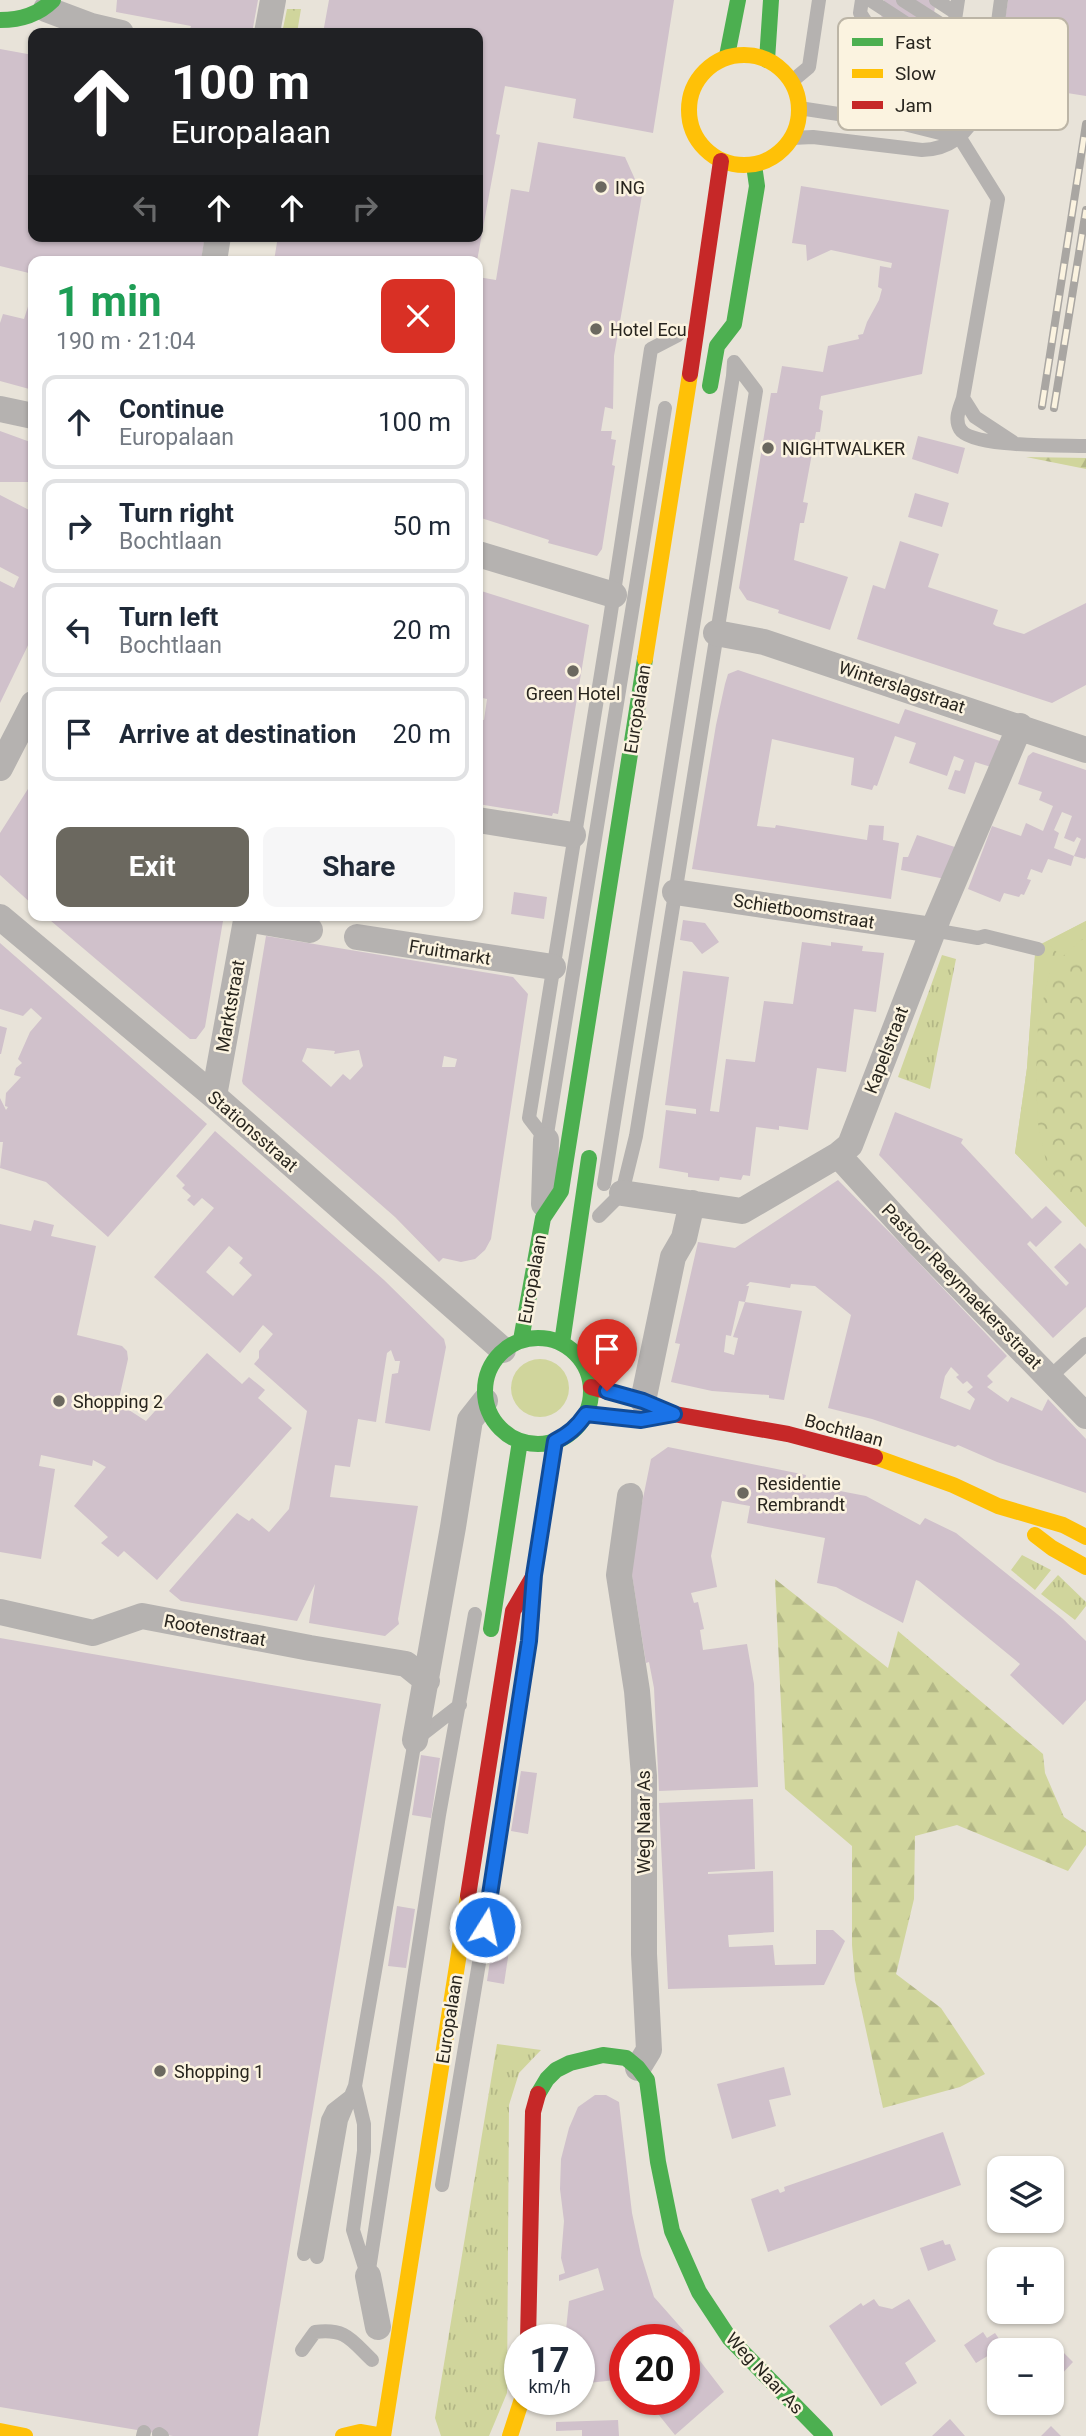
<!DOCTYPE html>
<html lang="en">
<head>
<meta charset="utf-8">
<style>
	:root { --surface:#fff; --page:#f6f6f7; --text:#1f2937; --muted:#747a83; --line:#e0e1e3; --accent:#6b685f }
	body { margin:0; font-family:Roboto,sans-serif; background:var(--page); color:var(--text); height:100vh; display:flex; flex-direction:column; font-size:26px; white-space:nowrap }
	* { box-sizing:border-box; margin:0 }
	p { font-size:23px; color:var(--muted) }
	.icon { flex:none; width:38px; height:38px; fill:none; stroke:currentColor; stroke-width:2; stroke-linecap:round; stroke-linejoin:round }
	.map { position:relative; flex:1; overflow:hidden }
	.side { position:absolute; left:28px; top:256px; width:455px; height:665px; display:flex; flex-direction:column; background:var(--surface); border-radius:14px; box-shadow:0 2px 5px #0004 }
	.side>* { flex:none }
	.hud { position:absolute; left:28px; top:28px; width:455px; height:214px; border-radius:14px; box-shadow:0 2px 5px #0004; background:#202124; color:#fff; overflow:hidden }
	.buttons { position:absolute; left:987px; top:2156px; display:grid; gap:14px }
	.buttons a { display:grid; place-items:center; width:77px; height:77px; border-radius:14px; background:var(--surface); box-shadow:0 2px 5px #0004; font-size:35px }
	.speed { position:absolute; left:504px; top:2324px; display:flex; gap:14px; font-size:35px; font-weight:700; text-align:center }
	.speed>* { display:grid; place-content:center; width:91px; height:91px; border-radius:50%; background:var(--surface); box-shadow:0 2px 5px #0004; line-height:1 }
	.speed small { font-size:18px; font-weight:400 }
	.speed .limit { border:10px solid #d22; background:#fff; color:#111 }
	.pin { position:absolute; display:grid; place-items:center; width:60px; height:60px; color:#fff; margin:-72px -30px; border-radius:50% 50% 50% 0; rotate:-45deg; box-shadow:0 0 7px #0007 }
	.pin .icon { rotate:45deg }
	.me { position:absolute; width:77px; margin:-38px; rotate:10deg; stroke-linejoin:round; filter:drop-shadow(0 0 5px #0008) }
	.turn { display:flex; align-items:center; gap:24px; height:147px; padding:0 28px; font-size:32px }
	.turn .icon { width:91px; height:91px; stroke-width:2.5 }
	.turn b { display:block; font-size:49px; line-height:60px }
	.lanes { display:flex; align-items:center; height:66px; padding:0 28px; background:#0003; justify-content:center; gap:35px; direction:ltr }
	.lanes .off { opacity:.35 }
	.round { display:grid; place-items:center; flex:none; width:74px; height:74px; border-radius:14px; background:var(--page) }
	.overview { display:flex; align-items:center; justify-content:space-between; height:119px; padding:0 28px }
	h1 { font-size:42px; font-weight:700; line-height:52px; color:#1e9e55 }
	.action { display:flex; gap:14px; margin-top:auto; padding:14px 28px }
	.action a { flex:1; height:80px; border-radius:14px; background:var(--accent); color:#fff; font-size:28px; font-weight:700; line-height:80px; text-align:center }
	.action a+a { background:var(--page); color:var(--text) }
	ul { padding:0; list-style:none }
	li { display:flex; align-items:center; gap:21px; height:94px; margin:0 14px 10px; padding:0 14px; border:4px solid var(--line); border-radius:14px }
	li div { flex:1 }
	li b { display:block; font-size:26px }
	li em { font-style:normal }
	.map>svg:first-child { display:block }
	.grass { fill:url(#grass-tufts) }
	.forest { fill:url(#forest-firs) }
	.park { fill:url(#park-crowns) }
	.garden { fill:#d0d59c }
	.building { fill:#d0c1cb; fill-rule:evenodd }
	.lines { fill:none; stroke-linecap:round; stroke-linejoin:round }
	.lane { stroke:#b5b2b0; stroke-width:14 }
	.street { stroke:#b5b2b0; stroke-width:26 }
	.fast { stroke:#4caf50; stroke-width:16 }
	.slow { stroke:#ffc107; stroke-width:16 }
	.jam { stroke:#c62828; stroke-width:16 }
	.rail-casing { stroke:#a9a6a2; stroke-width:8 }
	.rail { stroke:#fbf3e0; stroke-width:5; stroke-dasharray:16; stroke-linecap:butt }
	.route-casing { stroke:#114b97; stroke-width:18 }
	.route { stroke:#1a73e8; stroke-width:12 }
	.poi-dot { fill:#6b685f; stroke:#fbf3e0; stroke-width:2.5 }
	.labels { text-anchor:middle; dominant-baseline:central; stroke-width:5; stroke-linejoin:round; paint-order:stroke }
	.poi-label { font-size:18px; fill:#28251e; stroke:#fbf3e0; text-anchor:start }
	.street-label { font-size:18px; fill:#28251e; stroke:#fbf3e0 }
	.key { fill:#fbf3e0; stroke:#bcb5a6; stroke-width:2 }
	.key-label { font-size:19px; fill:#28251e }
</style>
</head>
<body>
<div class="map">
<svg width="1086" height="2436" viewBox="0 0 1086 2436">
	<defs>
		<pattern id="grass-tufts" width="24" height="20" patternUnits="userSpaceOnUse" patternTransform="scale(1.75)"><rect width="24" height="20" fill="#d0d59c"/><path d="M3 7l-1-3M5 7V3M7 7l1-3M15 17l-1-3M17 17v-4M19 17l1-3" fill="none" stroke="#b3b786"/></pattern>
		<pattern id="forest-firs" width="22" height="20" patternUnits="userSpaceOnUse" patternTransform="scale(1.75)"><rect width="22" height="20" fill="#d0d59c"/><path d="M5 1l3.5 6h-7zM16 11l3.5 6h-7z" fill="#b3b786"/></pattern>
		<pattern id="park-crowns" width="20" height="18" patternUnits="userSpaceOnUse" patternTransform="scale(1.75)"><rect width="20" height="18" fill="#d0d59c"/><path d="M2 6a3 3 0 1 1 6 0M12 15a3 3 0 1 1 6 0" fill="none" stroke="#b3b786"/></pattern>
	</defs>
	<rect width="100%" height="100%" fill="#e8e3d9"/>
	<path class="grass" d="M942,955L956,959L930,1089L898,1077Z
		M1022,1555L1051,1570L1035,1590L1011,1570Z
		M1058,1575L1086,1602V1606L1075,1620L1041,1594Z
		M497,2044L541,2050L519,2073L509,2105L507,2393L489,2436H441L435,2418Z"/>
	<path class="forest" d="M1026,457L1086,458V469Z
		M775,1579L888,1668L898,1631L1043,1754L1045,1773L1064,1817L1086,1832V1845L1068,1871L957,1825L915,1836L914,1899L896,1974L941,2008L985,2074L960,2087L883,2108L855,1980L852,1945V1846L785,1789Z"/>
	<path class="park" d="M287,9H301L297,33H282Z
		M1086,921V1227L1015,1153L1027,1068L1035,955L1041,944Z"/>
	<path class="garden" d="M1086,921V936L1062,957L1046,942Z
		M1035,955L1050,970L1038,1023L1036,1079L1038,1123L1047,1166L1086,1217V1227L1015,1153L1027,1068Z
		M511 1388a29 29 0 1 1 58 0a29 29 0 1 1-58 0Z"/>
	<path class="building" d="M117,0H258L252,33H189L191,26L116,12Z
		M329,0H674L653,133L573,118L576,99L505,86L496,134L500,135L477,261H274L278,236H478V33H323Z
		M884,0H936L928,54L877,46Z
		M1008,0H1086V96L1061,92L1059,101L994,90Z
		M0,49L33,55V236H205L201,261H33V274L0,266Z
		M538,142L625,157L642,195L614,356L613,409L605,407L601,431H612L611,439L616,440L612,465L615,466L602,549L597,556L548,543L549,540L478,517V277L496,280L511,189L529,192Z
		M801,186L949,210L922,374L821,396L819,409L823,411L820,432H816L803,502L808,503L804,523H800L794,560L848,577L830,630L778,613L779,610L747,600L739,588L771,393H777L782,366L823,372L828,346L859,339L858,335L863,334L867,322L879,300L882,289L878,287L880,266L891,268L892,263L831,250L807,261L806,245L792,243Z
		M33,291V390L0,381V323L3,314L24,319Z
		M0,431L33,443V482H0Z
		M918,436L965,448L958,474L912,459Z
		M915,493L949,503L942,527L908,517Z
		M0,495L33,512V635L0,703V581L14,588L19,577L0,567Z
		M900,541L939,554L928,587L998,610L993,624L996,626L1024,634L1086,603V685L1052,703L857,639L873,585L885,589Z
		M478,590L589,625L558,814L553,813L552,816L478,804V719L484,720L487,699L478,697Z
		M738,670L899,724L905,709L1000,741L991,767L975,762L965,794L948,789L955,770L960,771L964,760L954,756L947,776L909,763L916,743L895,736L877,786L874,785L872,790L851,785L854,758L772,739L757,826L775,828L776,825L867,840L869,825L884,826L883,840L899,843L891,899L692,869L716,725L725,684L728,674Z
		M1033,752L1086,770V857L1085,859L1074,856L1081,839L1077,837L1074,842L1064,838L1072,816L1062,812L1054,830L1059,833L1054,848L1074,856L1071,866L1048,859L1042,873L1031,869L1027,879L1031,880L1024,895L1021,894L1019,897L1004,893L1000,902L968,889L992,826L1021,836L1026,823L1043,831L1053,806L1039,800L1042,792L1018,784L1028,756Z
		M33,781V905L0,875V833Z
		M917,835L958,848L945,879L901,870L903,857H908Z
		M514,892L547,897L544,919L511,914Z
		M44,915H224L205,1027L196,1039H190Z
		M683,920L705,923L719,942L702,954L692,942L680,940Z
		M266,936L513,977L528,994L491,1239L485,1250L475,1259L461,1262L443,1258L439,1262L395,1217L243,1084L242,1081ZM307,1048L335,1051L334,1054L359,1050L363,1066L350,1080L343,1074L331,1087L302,1061ZM444,1056L457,1059L455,1067H442Z
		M802,942L831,946V942L863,946L862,951L884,953L876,1012L854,1009L846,1072L817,1068L808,1130L779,1126V1130L756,1127L750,1176L743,1175L741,1180L720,1177L719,1181L688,1177V1173L659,1168L666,1110L696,1114V1109L665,1105L683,971L729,977L710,1111L719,1112L726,1059L755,1062L764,1001L793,1004Z
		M0,943L207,1124L108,1237L46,1182L0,1168L3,1142H0V1098L6,1110L8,1107L5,1106L6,1093L21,1077L14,1075L16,1068L22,1063L18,1059L30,1032L42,1018L31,1008L23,1016L0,1009Z
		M0,1026L7,1028L1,1054H0Z
		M895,1112L963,1139L961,1143L1032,1219L1046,1206L1062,1222L1036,1247L1030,1241L1027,1244L1066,1286L1069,1283L1054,1267L1080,1243L1086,1249V1307L1053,1338L879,1155Z
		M215,1131L384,1280L444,1339L446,1347L430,1431L385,1423L392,1374L398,1373L400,1361H395L391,1350L387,1353L376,1422L358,1419L350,1467L335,1465L330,1497L418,1506L398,1619L399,1624L385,1636L309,1623L315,1584L297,1621L181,1601L169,1591L237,1513L249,1521L252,1518L269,1532L289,1509L307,1411L254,1364L259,1358V1351L273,1334L263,1325L240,1353L154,1277L214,1208L202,1198L194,1206L187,1200L191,1196L182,1188L185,1185L176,1176ZM229,1246L243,1258L239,1263L252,1275L233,1296L206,1272Z
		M838,1180L901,1244L1007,1356L987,1376L993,1382L987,1387L1008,1402L1011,1397L1042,1411L1048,1399L1086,1439V1493L997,1462L958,1445L955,1447L872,1419L828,1408L851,1315L815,1286L791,1284L790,1288L750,1282L746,1286H749L745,1302L739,1301L731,1336L726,1335L724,1352L734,1355L738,1338L733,1337L745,1302L802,1311L784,1400L769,1398V1395L712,1391L671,1382L680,1344L675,1343L698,1242L735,1248ZM951,1367L959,1375L956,1377L963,1384L967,1381L973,1387L967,1392L975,1399L970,1410L940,1398L945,1376Z
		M34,1220L54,1225L51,1236L96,1246L77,1335L122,1346L127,1351L128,1359L118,1403L146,1421L207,1353L242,1384L249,1377L265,1390L258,1398L292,1428L157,1580L124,1551L118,1557L101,1543L108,1537L74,1506L106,1467L93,1460L92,1466L41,1455L39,1466L55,1469L41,1559L0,1552V1224L31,1231Z
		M668,1447L806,1475L804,1484L866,1496L920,1525L925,1518L956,1533L1062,1618L1086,1641V1700L1063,1725L1010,1675L1020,1664L919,1581L916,1580L903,1623L836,1587L817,1583L825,1538L747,1523L750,1506L722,1501L711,1556L717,1587L691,1593L694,1603L698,1602L704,1629L700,1630L703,1650L747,1644L754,1684L758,1787L659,1791L654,1688L649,1662L646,1663L630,1562L651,1459Z
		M0,1638L381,1704L258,2436H173L0,2407Z
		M421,1755L440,1758L431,1818L412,1815Z
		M521,1771L537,1773L528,1834L511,1831Z
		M753,1799L755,1869L708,1872V1874L773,1871L774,1932L728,1935L729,1947L773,1945L775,1965L816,1964V1930H833L845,1941L824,1985L668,1989L659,1803Z
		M397,1906L415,1909L406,1968L388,1966Z
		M496,1921L513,1924L504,1984L487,1981Z
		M784,2067L791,2095L769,2100L776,2126L732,2139L717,2084Z
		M595,2095H606L619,2102L632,2213L641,2255L654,2297L684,2331L680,2335L684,2340H625V2379L579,2384V2340H565L569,2301L604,2290L598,2268L559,2281V2275L565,2273L561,2258L564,2221L560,2189L561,2159L569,2128L578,2107Z
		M943,2132L961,2185L768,2252L751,2199L778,2189L780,2193L785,2191L784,2187Z
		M943,2240L945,2245L950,2244L956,2260L928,2271L920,2248Z
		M874,2299L879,2306L892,2309L909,2299L936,2341L905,2363L917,2383L881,2406L829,2326L861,2303L863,2306Z
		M983,2332L987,2338L995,2333L1004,2346L976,2363L964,2345Z
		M684,2340L724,2392L675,2435L646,2399H684Z
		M1058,2347L1073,2362L1058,2378L1052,2373V2354Z
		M550,2399H570V2405H549Z
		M950,2419L965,2436H932Z
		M618,2420L619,2436H582V2430L556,2431V2422Z
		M1051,2426L1061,2436H1041Z"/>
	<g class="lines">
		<path class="lane" d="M862,0L860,13C863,17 866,23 870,27C891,48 934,59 932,95
			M870,0L950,52
			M903,0L953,32
			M936,0L956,13
			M791,82L809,67L819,0
			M799,108L904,124C946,98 951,45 958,0
			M904,124L960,138L998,199L963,398C960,408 954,418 960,429C971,448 1063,445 1086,446
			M792,138L813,137L922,150C992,149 993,51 1001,0
			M963,398L975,417L1013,442
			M933,930L978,938L985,936L1038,949
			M546,1140L529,1118L609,625L651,349L678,335
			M546,1140L665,408
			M604,1184L733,376L734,362
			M599,1216L622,1193L636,1136L756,391L734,362
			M1050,1377L1086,1344
			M355,2086L364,2124V2151L353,2230L366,2271
			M442,2185L494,1873L533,1616V1596
			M304,2254L328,2120L333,2110L351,2096
			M317,2257L341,2120L355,2086L415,1740L460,1705
			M368,2276L439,1815L475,1614
			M302,2350L315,2332C346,2328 351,2340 372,2360
			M159,2434L162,2436
			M143,2436L144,2432"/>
		<path class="street" d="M46,9L91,26L121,33
			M267,33L273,0
			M214,261L218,236
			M0,409L33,416
			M478,554L614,595
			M716,633L764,642L1086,750
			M0,768L33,704
			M478,820L573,835
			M675,892L933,930
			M0,917L214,1096L503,1350
			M246,919L310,930
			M357,937L553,967
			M214,1096L247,915
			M838,1155L918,1243L1086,1416
			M622,1193L742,1211L838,1155L850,1145L938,918L1020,726
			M544,1204L546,1140
			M643,1401L673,1257L684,1238L692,1203
			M630,1496L619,1575L637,1691L644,1776V1954L649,2050L638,2068
			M0,1612L93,1633L142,1616L310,1648L406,1664L427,1681
			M415,1740L453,1527L470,1420L485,1401
			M368,2276L378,2327"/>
		<path class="fast" d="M0,20C21,20 38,15 53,0
			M727,56L738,0
			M767,60L771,0
			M710,386L717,346L734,324L757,186L754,165
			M485 1391a53 53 0 1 1 106 0a53 53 0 1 1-106 0Z
			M521,1340L543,1218L561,1191L645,659
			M562,1343L589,1158
			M491,1629L520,1441
			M538,2094L547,2079L556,2070L570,2063L603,2055L626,2058L638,2068L647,2080L658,2162L672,2231L699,2292L730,2339L825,2436"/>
		<path class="slow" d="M689 110a55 55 0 1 1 110 0a55 55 0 1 1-110 0Z
			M645,659L690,374
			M875,1457L953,1485L998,1506L1063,1525L1086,1537
			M1035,1535L1052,1548L1086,1567
			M0,2431L25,2436
			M343,2436L360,2432L383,2436
			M383,2436L468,1896
			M510,2436L522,2399"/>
		<path class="jam" d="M690,374L721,161
			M591,1387L643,1401L674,1414L788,1434L875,1457
			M468,1896L513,1611L534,1575L555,1441
			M528,2340L533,2112L538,2094"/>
		<g class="rail-casing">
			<path id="rail" d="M1042,406L1086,124
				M1054,408L1086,210"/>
		</g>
		<use href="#rail" class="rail"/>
	</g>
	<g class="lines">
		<g class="route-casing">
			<path id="route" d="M485,1927L529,1641L534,1575L555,1441C569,1434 577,1427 586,1414L641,1420L674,1414L643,1401L607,1391"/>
		</g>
		<use href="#route" class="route"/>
	</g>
	<g class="poi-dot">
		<circle cx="601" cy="187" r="7"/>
		<circle cx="596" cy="329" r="7"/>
		<circle cx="768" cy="448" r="7"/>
		<circle cx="573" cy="671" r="7"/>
		<circle cx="59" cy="1401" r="7"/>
		<circle cx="743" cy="1493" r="7"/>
		<circle cx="160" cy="2071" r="7"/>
	</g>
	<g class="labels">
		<g class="poi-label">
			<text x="615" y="187">ING</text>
			<text x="610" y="329">Hotel Ecu</text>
			<text x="782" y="448">NIGHTWALKER</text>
			<text x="573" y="693" text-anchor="middle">Green Hotel</text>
			<text x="73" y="1401">Shopping 2</text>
			<text x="757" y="1483">Residentie<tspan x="757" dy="21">Rembrandt</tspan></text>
			<text x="174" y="2071">Shopping 1</text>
		</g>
		<g class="street-label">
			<text transform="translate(902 687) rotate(18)">Winterslagstraat</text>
			<text transform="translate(637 709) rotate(-81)">Europalaan</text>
			<text transform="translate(804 911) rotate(9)">Schietboomstraat</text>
			<text transform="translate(450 952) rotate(9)">Fruitmarkt</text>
			<text transform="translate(230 1006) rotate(-80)">Marktstraat</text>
			<text transform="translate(886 1050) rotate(-69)">Kapelstraat</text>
			<text transform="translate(253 1131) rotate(41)">Stationsstraat</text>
			<text transform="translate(532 1279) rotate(-80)">Europalaan</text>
			<text transform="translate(962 1286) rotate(46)">Pastoor Raeymaekersstraat</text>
			<text transform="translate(844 1430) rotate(15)">Bochtlaan</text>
			<text transform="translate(215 1630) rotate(11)">Rootenstraat</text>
			<text transform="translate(643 1822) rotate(-90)">Weg Naar As</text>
			<text transform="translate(449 2019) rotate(-81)">Europalaan</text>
			<text transform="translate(765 2373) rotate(47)">Weg Naar As</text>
		</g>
	</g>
	<rect x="838" y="18" width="230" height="112" rx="10" class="key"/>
	<rect x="852" y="38" width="31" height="8" fill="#4caf50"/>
	<rect x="852" y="69" width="31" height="9" fill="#ffc107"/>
	<rect x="852" y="101" width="31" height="8" fill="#c62828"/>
	<g class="key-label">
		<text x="895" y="49">Fast</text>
		<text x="895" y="80">Slow</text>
		<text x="895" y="112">Jam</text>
	</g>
</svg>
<div class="buttons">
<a><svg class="icon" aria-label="layers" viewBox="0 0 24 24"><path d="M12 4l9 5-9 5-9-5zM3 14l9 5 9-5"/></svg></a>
<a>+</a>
<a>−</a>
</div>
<div class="speed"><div>17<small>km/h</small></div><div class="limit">20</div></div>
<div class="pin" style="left:607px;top:1391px;background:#d93025"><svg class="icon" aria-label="arrive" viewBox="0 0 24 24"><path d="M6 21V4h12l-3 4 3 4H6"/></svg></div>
<svg class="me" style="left:485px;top:1927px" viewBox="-20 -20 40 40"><circle r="17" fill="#1a73e8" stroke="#fff" stroke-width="3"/><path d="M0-11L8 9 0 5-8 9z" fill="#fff"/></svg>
<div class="hud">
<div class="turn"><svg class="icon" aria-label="ahead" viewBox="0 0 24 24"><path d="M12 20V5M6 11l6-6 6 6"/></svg><div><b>100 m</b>Europalaan</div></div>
<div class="lanes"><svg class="icon off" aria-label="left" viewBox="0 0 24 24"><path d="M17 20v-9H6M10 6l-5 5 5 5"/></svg><svg class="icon" aria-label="ahead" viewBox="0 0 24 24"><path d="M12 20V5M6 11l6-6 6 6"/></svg><svg class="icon" aria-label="ahead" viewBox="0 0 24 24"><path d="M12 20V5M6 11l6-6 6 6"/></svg><svg class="icon off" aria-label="right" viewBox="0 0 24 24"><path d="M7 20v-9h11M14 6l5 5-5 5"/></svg></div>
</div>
<section class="side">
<div class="overview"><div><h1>1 min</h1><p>190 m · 21:04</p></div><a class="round" style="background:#d93025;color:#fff"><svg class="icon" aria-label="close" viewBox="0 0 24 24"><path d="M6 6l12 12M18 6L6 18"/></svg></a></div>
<ul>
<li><svg class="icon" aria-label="ahead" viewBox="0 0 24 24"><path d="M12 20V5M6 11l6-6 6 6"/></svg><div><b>Continue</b><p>Europalaan</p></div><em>100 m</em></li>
<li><svg class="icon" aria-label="right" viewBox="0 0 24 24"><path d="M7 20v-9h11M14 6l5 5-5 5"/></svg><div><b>Turn right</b><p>Bochtlaan</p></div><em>50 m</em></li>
<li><svg class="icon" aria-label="left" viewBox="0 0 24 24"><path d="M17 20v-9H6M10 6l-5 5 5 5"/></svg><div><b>Turn left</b><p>Bochtlaan</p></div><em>20 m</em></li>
<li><svg class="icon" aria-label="arrive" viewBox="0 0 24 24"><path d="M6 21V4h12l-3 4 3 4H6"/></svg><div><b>Arrive at destination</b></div><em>20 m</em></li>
</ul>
<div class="action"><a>Exit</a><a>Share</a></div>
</section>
</div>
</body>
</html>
